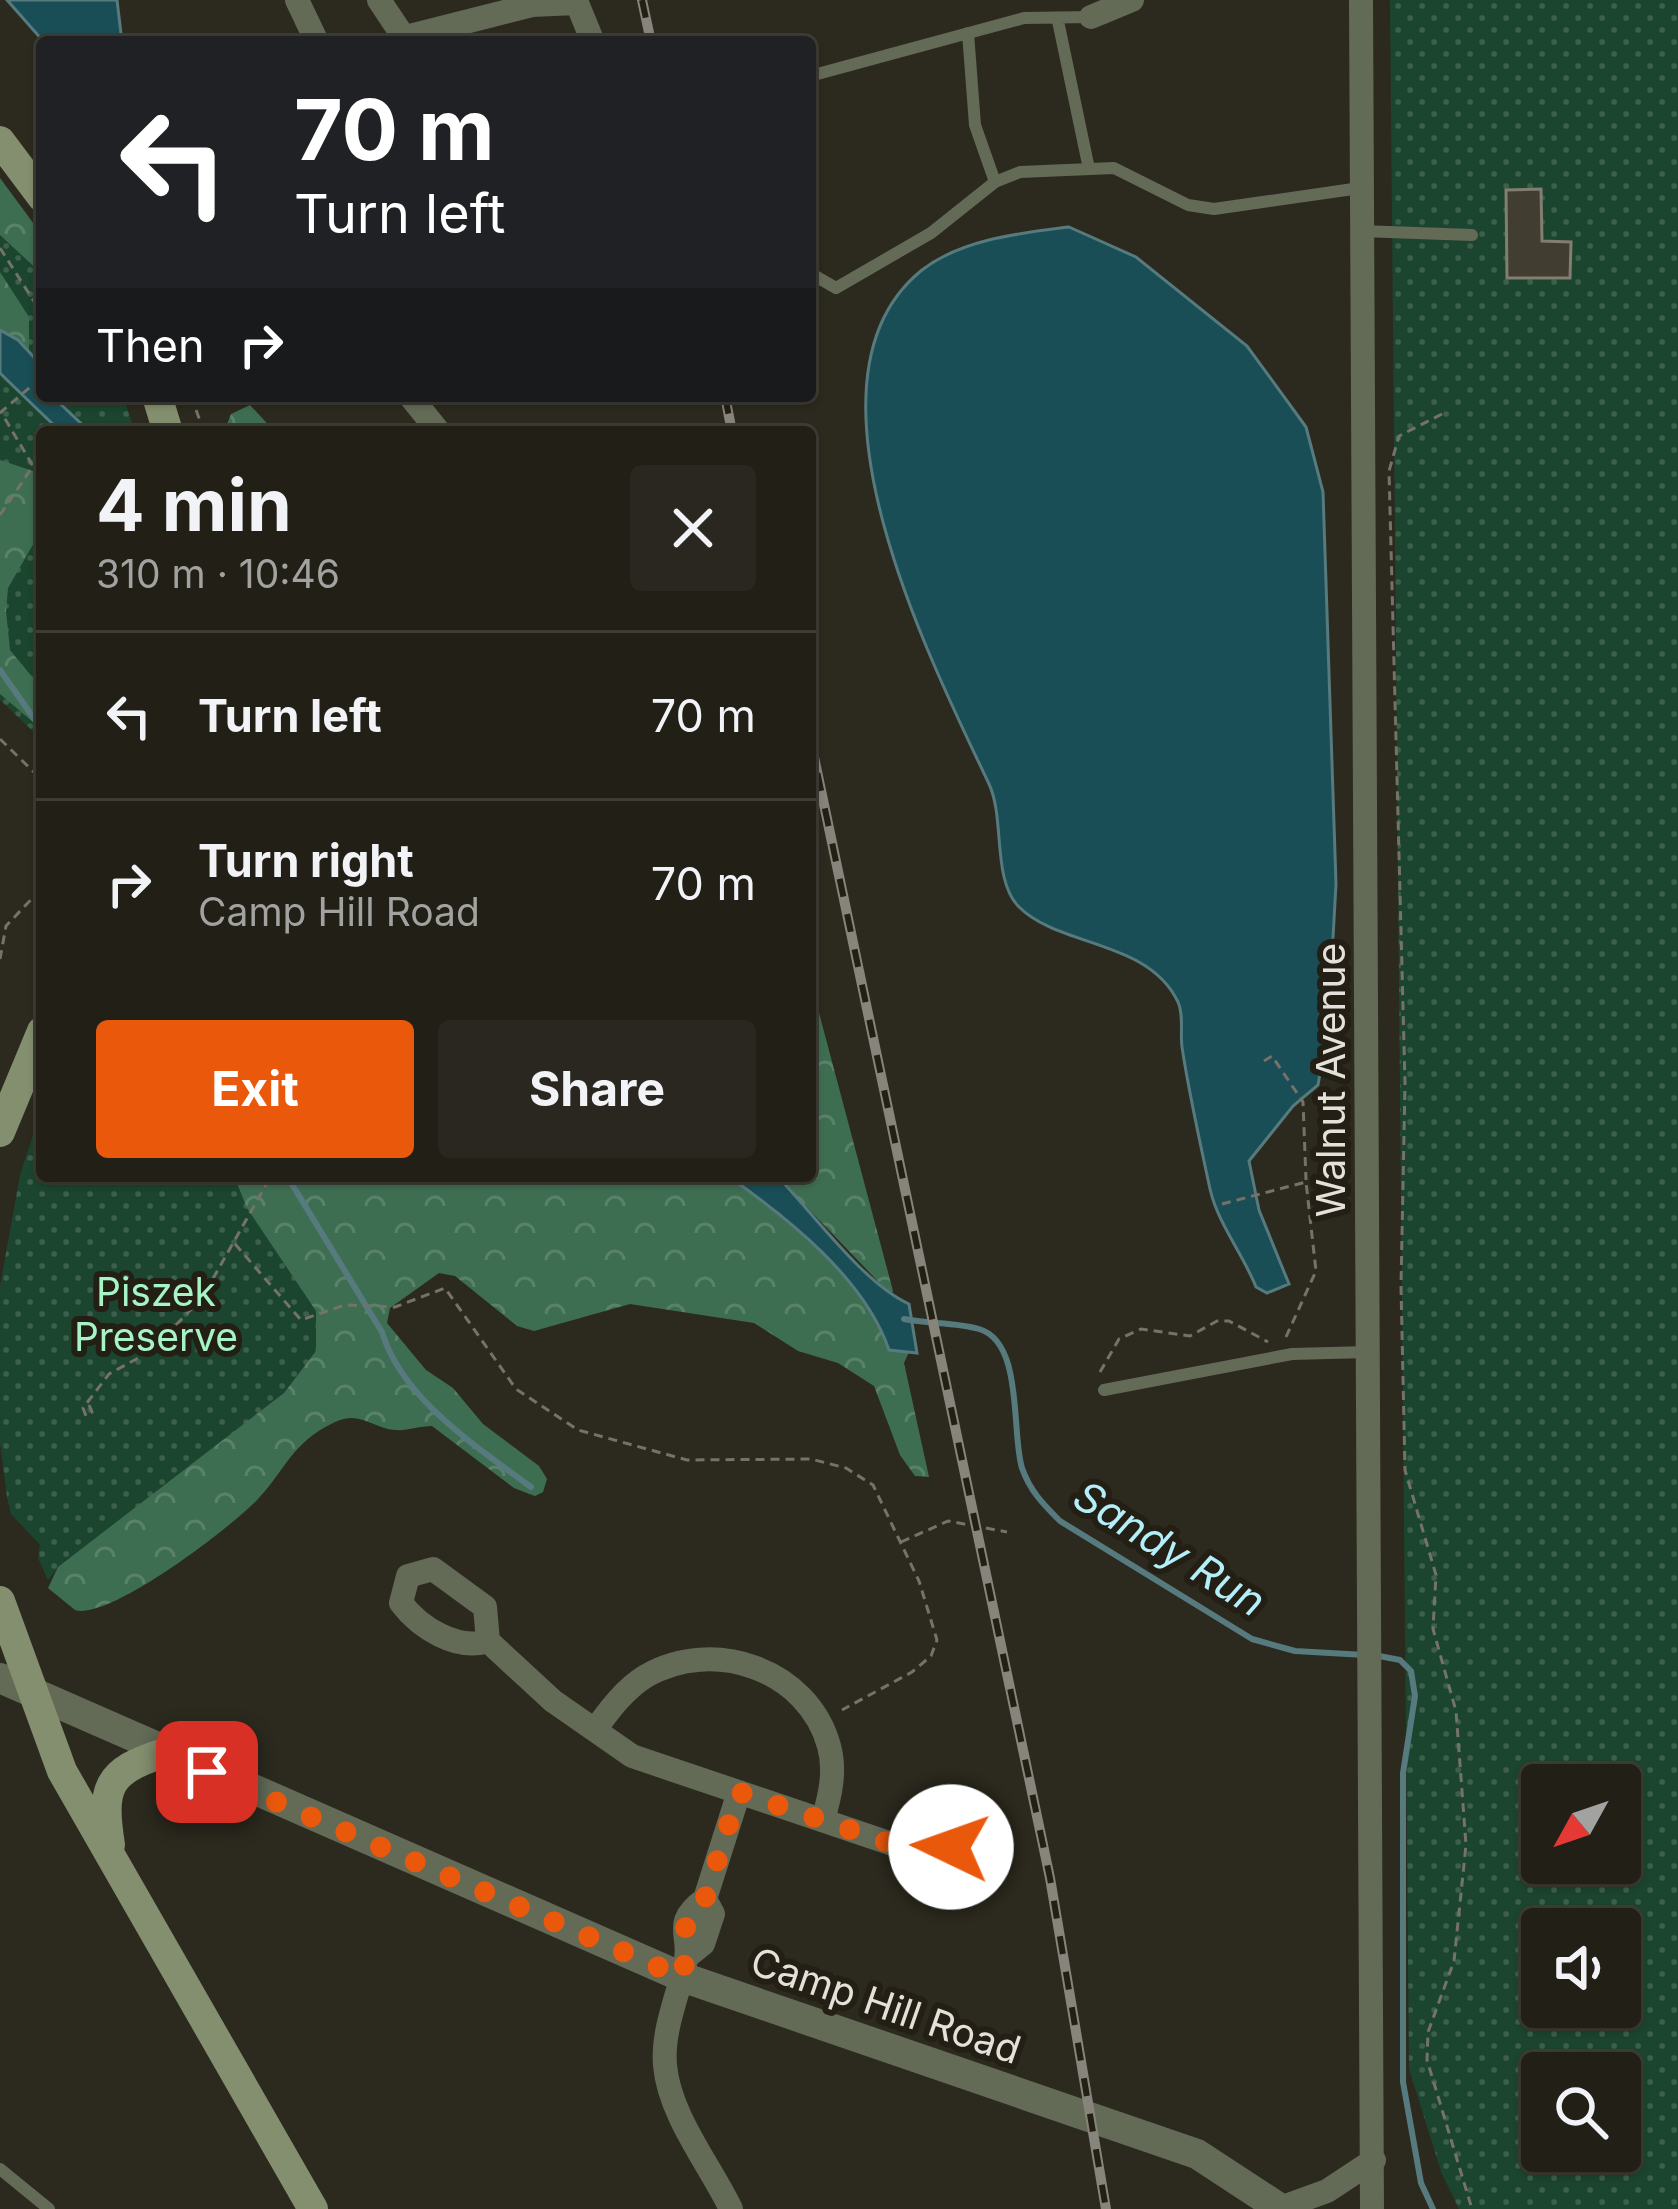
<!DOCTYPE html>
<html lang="en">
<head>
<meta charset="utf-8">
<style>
	:root { --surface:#211f16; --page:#29271f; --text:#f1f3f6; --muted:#a2a2a1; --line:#3e3d35; --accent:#ea580c }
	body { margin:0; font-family:Inter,sans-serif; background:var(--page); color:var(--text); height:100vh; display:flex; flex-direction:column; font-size:45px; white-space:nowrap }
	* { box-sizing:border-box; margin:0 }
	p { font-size:39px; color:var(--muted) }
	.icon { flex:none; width:66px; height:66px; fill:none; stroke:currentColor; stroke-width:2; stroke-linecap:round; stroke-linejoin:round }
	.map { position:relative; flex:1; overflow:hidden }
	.panel { position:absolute; left:36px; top:426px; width:780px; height:756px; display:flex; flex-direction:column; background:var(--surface); border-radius:12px; box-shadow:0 3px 9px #0004,0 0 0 3px var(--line) }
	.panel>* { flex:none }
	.top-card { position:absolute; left:36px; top:36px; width:780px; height:366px; border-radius:12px; box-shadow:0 3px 9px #0004,0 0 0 3px var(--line); background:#202124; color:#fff; overflow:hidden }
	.needle { width:78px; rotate:230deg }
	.tools { position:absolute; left:1521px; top:1764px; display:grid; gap:24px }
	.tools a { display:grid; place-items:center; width:120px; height:120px; border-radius:12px; background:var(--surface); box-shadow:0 3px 9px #0004,0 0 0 3px var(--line); font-size:60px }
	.pin { position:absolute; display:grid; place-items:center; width:102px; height:102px; color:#fff; margin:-51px; border-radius:24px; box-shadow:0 6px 18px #0006 }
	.me { position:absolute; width:132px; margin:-66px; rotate:273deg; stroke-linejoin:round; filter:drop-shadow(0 0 9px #0008) }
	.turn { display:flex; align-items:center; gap:42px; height:252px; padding:0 60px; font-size:54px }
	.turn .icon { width:156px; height:156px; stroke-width:2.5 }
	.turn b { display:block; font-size:84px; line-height:102px }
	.then { display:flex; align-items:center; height:114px; padding:0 60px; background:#0003; gap:24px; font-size:45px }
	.round { display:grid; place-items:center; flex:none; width:126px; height:126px; border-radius:12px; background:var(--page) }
	.head { display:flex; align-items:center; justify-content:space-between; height:204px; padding:0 60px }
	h1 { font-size:72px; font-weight:700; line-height:90px }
	.primary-button { display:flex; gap:24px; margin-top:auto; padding:24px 60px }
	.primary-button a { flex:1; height:138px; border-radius:12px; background:var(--accent); color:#fff; font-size:48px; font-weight:700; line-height:138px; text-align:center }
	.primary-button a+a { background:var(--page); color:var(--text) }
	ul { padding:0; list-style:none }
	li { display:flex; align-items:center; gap:36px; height:168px; padding:0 60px; border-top:3px solid var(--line) }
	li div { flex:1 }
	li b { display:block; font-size:45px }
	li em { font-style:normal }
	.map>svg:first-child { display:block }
	.grass { fill:url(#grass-dots); fill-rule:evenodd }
	.forest { fill:url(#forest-crowns) }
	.water { fill:#194e56; stroke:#567a7e; stroke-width:3 }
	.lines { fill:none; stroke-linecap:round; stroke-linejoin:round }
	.stream { stroke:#567a7e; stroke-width:6 }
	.building { fill:#413d31; stroke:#827e71; stroke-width:3 }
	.path { stroke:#757269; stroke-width:3; stroke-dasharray:9 6; stroke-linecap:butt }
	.service { stroke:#636a56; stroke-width:12 }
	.minor { stroke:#636a56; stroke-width:24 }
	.tertiary { stroke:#636a56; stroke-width:30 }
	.secondary { stroke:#848f6f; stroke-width:30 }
	.rail-casing { stroke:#87847b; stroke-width:10 }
	.rail { stroke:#231f15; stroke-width:6; stroke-dasharray:18; stroke-linecap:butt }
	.route { stroke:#ea580c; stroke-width:21; stroke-dasharray:0 37.8 }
	.labels { text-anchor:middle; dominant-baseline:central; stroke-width:12; stroke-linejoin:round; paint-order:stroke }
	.street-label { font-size:39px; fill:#e4e1da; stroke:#231f15 }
	.park-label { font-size:39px; fill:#a6f4c5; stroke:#231f15 }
	.water-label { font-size:42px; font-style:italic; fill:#b4eef8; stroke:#231f15 }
</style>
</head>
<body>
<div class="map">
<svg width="1678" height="2209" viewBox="0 0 1678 2209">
	<defs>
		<pattern id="grass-dots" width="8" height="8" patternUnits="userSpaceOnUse" patternTransform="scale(3)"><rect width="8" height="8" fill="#1b452e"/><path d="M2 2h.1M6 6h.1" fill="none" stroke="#3c604c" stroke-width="1.8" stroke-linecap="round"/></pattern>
		<pattern id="forest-crowns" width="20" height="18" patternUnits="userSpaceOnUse" patternTransform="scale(3)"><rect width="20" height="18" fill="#3e6e52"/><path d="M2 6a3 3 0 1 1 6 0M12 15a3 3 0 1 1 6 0" fill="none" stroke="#5a826a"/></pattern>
	</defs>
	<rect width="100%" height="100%" fill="#2c291e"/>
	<path class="grass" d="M1390,0H1678V2209H1459L1442,2174L1409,2069ZM1542,1785H1620V1863H1542ZM1542,1929H1620V2007H1542ZM1542,2073H1620V2151H1542Z
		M0,194L42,249V396H123L135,432H42V740L0,700Z
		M42,1107V1176H523L284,1393L62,1582L57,1569L48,1580L38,1558L40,1545L11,1514L7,1497L0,1443V1286L20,1175Z"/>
	<path class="forest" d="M0,178L42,235V274L0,235Z
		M0,272L29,317V350L0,330Z
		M250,405L275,432H224L231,414Z
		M0,460L42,474V529L8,588L6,611L10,650L42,689L40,728L0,694Z
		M810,979L893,1291L891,1295L777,1176H810Z
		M234,1176H728C785,1212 867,1285 889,1350L909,1352L904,1363L929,1477L915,1476L900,1455L874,1386L838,1363L798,1351L754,1323L630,1304L534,1331L517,1326L455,1276L439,1273L390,1308L387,1323L426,1370L453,1388L483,1424L539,1466L547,1479L543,1492L535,1496L514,1488L432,1426C419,1426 407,1431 395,1430C372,1428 360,1410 335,1422C291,1443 287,1468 258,1499C233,1526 109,1621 75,1610L48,1588L58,1567L284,1393L316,1351V1311L247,1208Z"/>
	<path class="water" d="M7,0H117L122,42H44Z
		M1069,227L1136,257L1247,346L1306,427L1323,492L1336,884L1328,1027L1318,1085L1293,1106L1249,1161L1259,1210L1289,1284L1267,1293L1256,1287C1243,1254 1218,1224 1210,1189C1200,1142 1189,1094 1182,1047C1180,1032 1184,1015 1178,1002C1148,939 1059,948 1018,906C992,878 1005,818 989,784C932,663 786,379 922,270C962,239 1021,233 1069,227Z
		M0,330L18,340L42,366V396H52L90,432H61L6,379L0,373Z
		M728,1176H777C813,1213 863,1283 909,1304L917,1353L889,1350C865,1279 788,1218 728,1176Z"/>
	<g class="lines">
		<path class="stream" d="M0,670L42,730
			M287,1176L382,1332C402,1399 477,1447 531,1487
			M904,1319C928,1324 956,1322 979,1329C1024,1342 1011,1433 1022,1468C1030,1491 1043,1504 1060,1521L1252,1639L1295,1651L1365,1655
			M1379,1656L1400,1660L1411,1671L1415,1696L1403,1773V2082L1421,2183L1433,2209"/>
	</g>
	<path class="building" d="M1541,189L1542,241L1571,242L1570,278H1507L1506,190Z"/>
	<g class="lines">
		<path class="path" d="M0,248L42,314
			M191,396L204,432
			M1442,414L1399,436L1389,471L1405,1084L1401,1286L1405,1470L1436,1575L1433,1629L1456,1711L1466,1845L1454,1961L1428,2032L1427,2060L1472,2209
			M0,515L33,466L1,412L42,377
			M0,739L42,780
			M0,959L6,926L42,888
			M1264,1061L1272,1056L1303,1102L1306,1180
			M1222,1204L1306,1182L1316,1271L1286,1337
			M235,1244L301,1320L345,1305L395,1307L445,1288L516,1389L578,1430L687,1460L811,1459L846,1468L873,1485L919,1581L937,1640L931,1656L912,1672L842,1710
			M1100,1372L1119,1339L1141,1329L1190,1336L1217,1321H1229L1268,1342
			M89,1405L92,1412L86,1416L83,1408L109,1374L151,1351L202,1298L271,1176
			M901,1542L948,1521L1007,1532"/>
		<path class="service" d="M1058,21L1089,169
			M968,33L975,125L995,182
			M810,76L1024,18L1091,17
			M1361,231L1472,235
			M810,273L836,288L931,233L995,182L1020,172L1114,168L1188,205L1214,209L1360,188
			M1104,1390L1292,1354L1368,1352
			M0,2169L49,2209"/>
		<path class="minor" d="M297,0L317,42
			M379,0L407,42
			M1361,0L1372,2209
			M1091,17L1132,0
			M406,37L532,5L577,3L593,42
			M410,396L439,432
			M488,1641C457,1651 420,1628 401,1603L408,1576L433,1569L485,1607L488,1641L553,1701L632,1756L910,1850L951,1847
			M595,1730C609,1710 625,1689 646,1676C713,1637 808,1669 829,1746C836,1771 830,1796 823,1820
			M688,1956L703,1944L713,1914L705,1899
			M1280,2208L1327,2191L1374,2160
			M731,2209C710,2165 669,2115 665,2065C662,2031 678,1995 685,1964C693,1935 670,1924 705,1899L739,1792"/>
		<path class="tertiary" d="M0,1678L682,1977L1197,2154L1281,2209"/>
		<path class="secondary" d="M0,141L42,197
			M157,396L168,432
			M0,1132L42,1031
			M0,1601L62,1771L313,2209
			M110,1845C101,1787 107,1771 164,1753"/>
		<g class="rail-casing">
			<path id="rail" d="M642,0L651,42
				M725,396L732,432
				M810,738L1050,1878L1106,2209"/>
		</g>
		<use href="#rail" class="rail"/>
	</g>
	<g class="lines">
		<path class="route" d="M207,1772L682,1977C691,1945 673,1922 705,1899L739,1792L910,1850L951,1847"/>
	</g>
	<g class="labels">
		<g class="street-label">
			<text transform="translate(1330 1080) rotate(-90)">Walnut Avenue</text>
			<text transform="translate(886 2005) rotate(19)">Camp Hill Road</text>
		</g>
		<g class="park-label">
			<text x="156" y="1291">Piszek<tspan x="156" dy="45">Preserve</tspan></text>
		</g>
		<g class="water-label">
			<text transform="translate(1170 1548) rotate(32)">Sandy Run</text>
		</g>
	</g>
</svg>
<div class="tools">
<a><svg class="needle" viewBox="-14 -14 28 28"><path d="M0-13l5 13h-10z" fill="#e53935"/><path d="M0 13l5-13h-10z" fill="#a2a2a1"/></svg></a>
<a><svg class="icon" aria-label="sound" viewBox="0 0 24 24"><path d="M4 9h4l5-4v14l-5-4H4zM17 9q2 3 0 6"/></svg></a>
<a><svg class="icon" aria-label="search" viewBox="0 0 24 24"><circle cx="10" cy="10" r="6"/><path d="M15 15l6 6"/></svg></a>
</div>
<div class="pin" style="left:207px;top:1772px;background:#d93025"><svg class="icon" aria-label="arrive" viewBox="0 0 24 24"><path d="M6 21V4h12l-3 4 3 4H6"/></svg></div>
<svg class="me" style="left:951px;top:1847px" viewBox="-20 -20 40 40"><circle r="19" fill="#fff"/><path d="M0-13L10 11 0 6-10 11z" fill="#ea580c"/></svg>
<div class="top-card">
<div class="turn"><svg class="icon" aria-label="left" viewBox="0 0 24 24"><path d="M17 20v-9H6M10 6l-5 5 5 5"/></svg><div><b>70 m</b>Turn left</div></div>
<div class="then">Then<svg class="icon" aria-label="right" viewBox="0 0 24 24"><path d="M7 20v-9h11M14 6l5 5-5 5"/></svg></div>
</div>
<section class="panel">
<div class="head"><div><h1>4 min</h1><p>310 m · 10:46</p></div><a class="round"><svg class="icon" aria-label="close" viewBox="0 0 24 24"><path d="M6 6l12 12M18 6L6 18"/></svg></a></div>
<ul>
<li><svg class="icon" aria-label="left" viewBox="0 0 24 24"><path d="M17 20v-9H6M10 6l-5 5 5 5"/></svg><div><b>Turn left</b></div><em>70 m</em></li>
<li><svg class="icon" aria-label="right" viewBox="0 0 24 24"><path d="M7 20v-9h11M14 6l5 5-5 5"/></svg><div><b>Turn right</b><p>Camp Hill Road</p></div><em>70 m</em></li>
</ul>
<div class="primary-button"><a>Exit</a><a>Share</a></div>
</section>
</div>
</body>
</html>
